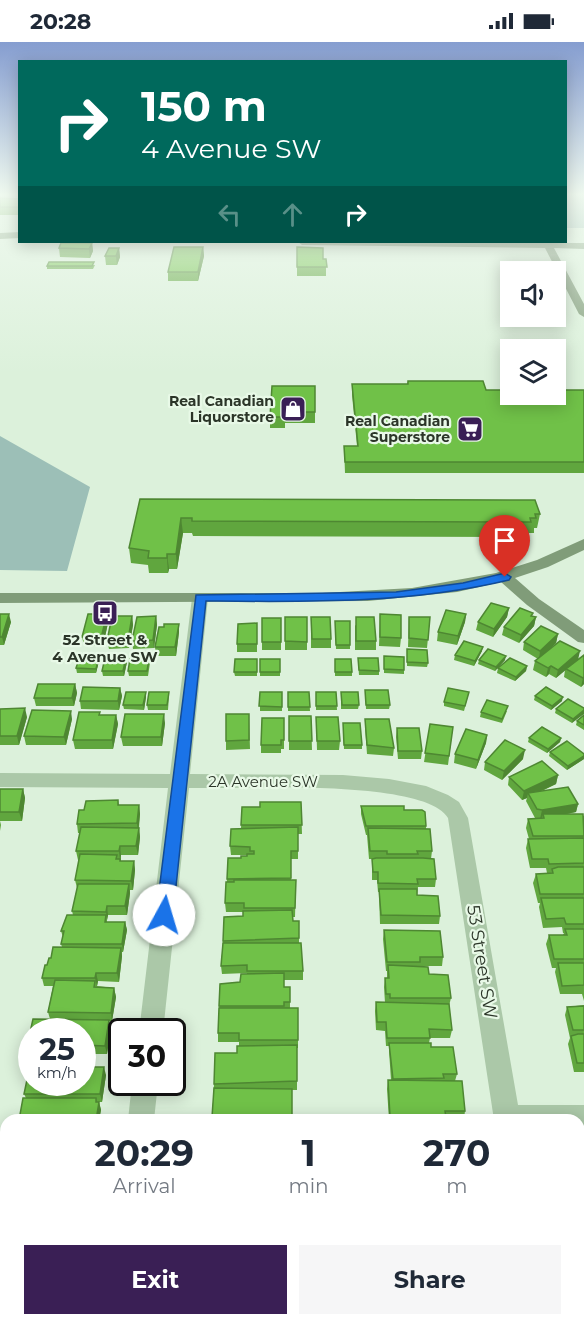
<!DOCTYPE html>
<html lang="en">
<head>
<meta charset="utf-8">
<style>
	:root { --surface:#fff; --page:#f6f6f7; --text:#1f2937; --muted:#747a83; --accent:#3a1f55 }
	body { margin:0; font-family:Montserrat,sans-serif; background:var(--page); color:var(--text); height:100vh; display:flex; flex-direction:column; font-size:22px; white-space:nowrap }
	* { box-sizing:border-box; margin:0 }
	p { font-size:20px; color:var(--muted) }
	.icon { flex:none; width:33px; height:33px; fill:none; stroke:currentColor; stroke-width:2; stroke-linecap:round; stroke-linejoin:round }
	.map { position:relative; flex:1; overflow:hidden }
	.panel { position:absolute; left:0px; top:1072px; width:585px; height:212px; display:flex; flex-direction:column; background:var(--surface); border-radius:18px 18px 0 0; box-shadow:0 3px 15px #0003 }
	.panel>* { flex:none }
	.hud { position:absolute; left:18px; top:18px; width:549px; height:183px; border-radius:0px; box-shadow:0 3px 15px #0003; background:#00695c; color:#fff; overflow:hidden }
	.fabs { position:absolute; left:500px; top:219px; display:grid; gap:12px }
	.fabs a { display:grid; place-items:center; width:66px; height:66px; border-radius:0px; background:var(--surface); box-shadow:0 3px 15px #0003; font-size:30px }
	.speed { position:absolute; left:18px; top:976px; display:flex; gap:12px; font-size:30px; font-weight:700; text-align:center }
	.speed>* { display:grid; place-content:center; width:78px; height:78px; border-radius:50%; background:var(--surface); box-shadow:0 3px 15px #0003; line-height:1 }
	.speed small { font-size:15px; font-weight:400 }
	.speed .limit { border:3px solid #111; border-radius:9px; background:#fff; color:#111 }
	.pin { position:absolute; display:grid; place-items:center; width:51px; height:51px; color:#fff; margin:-62px -26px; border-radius:50% 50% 50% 0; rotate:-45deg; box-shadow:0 0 6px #0007 }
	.pin .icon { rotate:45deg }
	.me { position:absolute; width:66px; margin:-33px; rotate:6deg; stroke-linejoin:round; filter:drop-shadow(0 0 4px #0008) }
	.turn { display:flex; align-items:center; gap:21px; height:126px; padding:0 24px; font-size:27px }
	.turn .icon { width:78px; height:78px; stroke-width:2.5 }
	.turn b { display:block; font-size:42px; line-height:51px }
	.lanes { display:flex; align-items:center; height:57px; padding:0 24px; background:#0003; justify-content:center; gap:30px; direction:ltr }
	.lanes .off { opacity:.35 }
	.eta { display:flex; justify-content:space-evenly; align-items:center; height:102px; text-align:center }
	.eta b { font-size:36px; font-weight:700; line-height:42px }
	.button { display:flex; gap:12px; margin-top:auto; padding:12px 24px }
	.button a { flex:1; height:69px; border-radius:0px; background:var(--accent); color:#fff; font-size:24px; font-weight:700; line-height:69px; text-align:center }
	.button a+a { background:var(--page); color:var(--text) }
	.status { display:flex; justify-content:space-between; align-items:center; height:42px; padding:0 30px; background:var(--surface); direction:ltr }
	.status svg { height:16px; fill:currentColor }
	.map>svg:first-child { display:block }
	.green { fill:#9cbfb7 }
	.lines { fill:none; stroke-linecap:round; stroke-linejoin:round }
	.street { fill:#abc8a8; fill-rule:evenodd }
	.secondary { fill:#809c79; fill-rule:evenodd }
	.wall { fill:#60a63e }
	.shaded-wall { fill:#4e8732 }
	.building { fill:#70c148; stroke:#4e8732; stroke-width:1.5 }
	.route { fill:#1a73e8; stroke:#114b97; stroke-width:1.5 }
	.labels { text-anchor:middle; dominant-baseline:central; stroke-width:4.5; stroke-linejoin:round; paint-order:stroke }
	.far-poi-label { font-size:14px; font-weight:bold; fill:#2b3528; stroke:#e8f9e7; text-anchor:end }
	.poi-label { font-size:15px; font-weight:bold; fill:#2b3528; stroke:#e8f9e7 }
	.street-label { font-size:15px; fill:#2b3528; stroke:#e8f9e7 }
	.near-street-label { font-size:18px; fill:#2b3528; stroke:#e8f9e7 }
</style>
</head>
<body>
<div class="status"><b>20:28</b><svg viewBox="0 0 49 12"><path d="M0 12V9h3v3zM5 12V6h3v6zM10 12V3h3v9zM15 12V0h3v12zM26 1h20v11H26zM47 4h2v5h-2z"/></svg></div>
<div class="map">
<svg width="584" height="1283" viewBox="0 0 584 1283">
	<rect width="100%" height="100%" fill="#dcf1db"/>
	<path class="green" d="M566,151H584V186H566Z
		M0,394L90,445L67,529L0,528Z"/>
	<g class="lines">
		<path class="street" d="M200,551L208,556L190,732L343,733L389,737L426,744L448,753L459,760L468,776L518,1063H584V1089H579V1078H494L448,776C425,736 235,747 189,746L163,990H139L168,746L0,745V731L170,732L192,556Z
			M132,1041H158L154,1078H128Z
			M104,1278H134L133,1283H103Z
			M523,1278H553L554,1283H524Z"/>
		<path class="secondary" d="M20,190V196L0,197V191Z
			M298,200L584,201V207L554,206L584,262V275L579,272L545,206L302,203Z
			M584,497V508L548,525L515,536L539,557L584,588V601L578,600L527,563L501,540L457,550L368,559L0,561V551H322L412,546L496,531L537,518Z"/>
	</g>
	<path class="wall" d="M0,156L20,157V173H0Z
		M92,201L93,209L90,216L60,215L59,206Z
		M203,205L204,214L198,239H168V230Z
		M297,205L323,217H326V234H297Z
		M119,206L120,215L117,223H106L105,214Z
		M95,223L93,227H47V224Z
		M408,339L486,348H584V431H345L344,404H357L352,353V342H407Z
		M315,344V381H285V386H270V375Z
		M140,457L540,472L537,486H534V491H529V495L193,494L192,491H183L177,527H169L168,531H149L148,523L131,521L129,506Z
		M509,566L507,575L493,595L476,588L478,580Z
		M0,572L11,580L4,603H0Z
		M380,572L401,596L400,605L379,604Z
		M466,572L465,580L457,603L437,599L438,590Z
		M132,574L133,583L129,606L109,607L107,599Z
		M156,574L157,583L154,606L133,607L132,599Z
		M532,574L536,575L534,584L519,601L502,593L504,585Z
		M285,575H307V608H285Z
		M311,575L331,597V606H311Z
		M409,575H430L427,606L408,605Z
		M281,576V608H262V600Z
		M350,579V607H336L335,584Z
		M108,581L103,604L84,603L82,595Z
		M257,581V610H237V602Z
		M179,582V590L176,614H156L155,605L164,585Z
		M355,583L376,599V608H355Z
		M558,592L556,601L544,612L578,617L584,613V642L581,645L564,635L565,628L556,636L549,632L546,635L533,628L535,619L538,617L523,608L524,600Z
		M407,607L428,621L427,625L407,624Z
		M482,609L474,624L454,618L455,613Z
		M126,616L127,620L124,634H103L102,629Z
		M257,617V634H235L234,630Z
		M260,617H280V634H260Z
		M335,617L352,630V634H335Z
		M384,618L404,628V632L384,631Z
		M479,618H505L495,629L478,622Z
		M99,619L96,631H77L76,626Z
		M358,620L379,629V633H359Z
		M150,621L148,634H129L128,629Z
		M527,624L526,629L515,639L497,631L498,626Z
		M75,642L77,651L74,664H36L34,656Z
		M120,646L122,654L119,668L81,667L80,659Z
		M365,648L390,663L389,667H366Z
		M146,650V655L144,668L124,667L123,663Z
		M260,650H282V669H260Z
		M288,650H309L310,669H288Z
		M316,650H336L337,668H316Z
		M469,650L464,669L444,664V660Z
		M169,654L168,668H148L147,663Z
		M341,654L359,663L358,667H341Z
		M535,654L562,659L551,668L534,658Z
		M584,666L572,681L555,671L556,667Z
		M0,667L27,675L19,703H0Z
		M507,669L502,681L480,675L481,670Z
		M249,672L250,707L226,708V699Z
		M100,673H116L118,682L113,707H75L73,698Z
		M584,673V688L576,683L577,679Z
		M289,674H311L312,708H289Z
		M316,675L340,699L339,708H317Z
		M284,676V707H281V711H261V703Z
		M72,677L66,703H26L24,694Z
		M365,677L394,706L393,714L367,712L365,685Z
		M165,681L162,704H123L121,695Z
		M343,681L362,703V707H344Z
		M430,682L453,685L448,723L424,720Z
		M397,686L422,709L421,717H398L396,695Z
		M487,693L486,701L476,727L454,721L455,712Z
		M529,696H561L560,700L547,711L528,700Z
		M550,710L584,712V717L567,728L549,714Z
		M523,717L502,738L484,728L485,720Z
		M558,733L556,742L542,749L578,762L576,770L567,772L584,774V959L582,952H560L555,930L556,926H552L546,902L549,893H563L564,891H563L562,885L543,886L539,865L540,861H538L533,841L536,832L547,831L546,826H530L526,806L528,797H529L526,786L528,777L537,776H535L526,759L527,756L522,758L508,743L509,735Z
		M0,747H23L25,756L22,779H0L1,783L0,789Z
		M118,758L119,763H139L140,772L139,786L140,795L138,813H121V819H134L135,828L133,848H130V851L127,873H108L107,878V880H125L127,888L123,910H122V914L119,940L98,939L97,944L114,946L116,955L112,979H109L111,986L107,1012H82V990H32V1002L29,995L33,977H50L48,970L53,944H44L42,936L45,923H47L49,916H51L53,905H62L61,902L63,895L61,889L67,873H73L72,869L77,846L75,838L79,818H78L76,809L80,791H78L77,782L79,768H84L86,759Z
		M301,760L302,792H298V817H291V838H296L295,875H292L293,879H299V901L303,929V938H284V945H290V966H298V1006H297V1048H292V1078H212L214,1042L237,1011L239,1004V1000H218V991L220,942L240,940L247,932V931L222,932L221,924L223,899L243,874V870H226L225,861L227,837L241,816L247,814V813H231L230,804L241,786L242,765H260Z
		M361,764L404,768L426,784V787L432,809L431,817L436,837L435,845H418L417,853L440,874L439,882H380L379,850H378L377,838H372V817H369L367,793H366L361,772Z
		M384,888L443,915L442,924H420L429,932L451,956L449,964L452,988L450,996H430L429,1001L431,1005L457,1032L455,1039L465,1069L464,1077H446V1078H389L387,1047L388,1038H391L389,1009V1004H386L385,989L376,988L375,969L376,960L385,961L384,945L385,936H387V929H386L383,897Z
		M584,963V1030H574L568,1002L570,996L565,973L567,965Z
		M87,1025L106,1033L102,1060H99L101,1068L99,1078H19L26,1056L24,1052L32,1041Z
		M6,1200V1254H0V1221Z
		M413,1278H489L490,1282L489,1283H413Z"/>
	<path class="shaded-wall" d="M92,201L93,209L90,216L89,207Z
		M203,205L204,214L198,239V230Z
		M119,206L120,215L117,223L116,214Z
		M181,476L183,491L177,527L176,512Z
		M167,512L169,527L168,531L167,516Z
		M509,566L507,575L493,595L494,587Z
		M9,572L11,580L4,603L2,595Z
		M107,572L108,581L103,604L101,596Z
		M466,572L465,580L457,603L458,594Z
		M132,574L133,583L129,606L128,598Z
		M156,574L157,583L154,606L153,598Z
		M536,575L534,584L519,601L521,593Z
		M179,582V590L176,614L175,605Z
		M558,592L556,601L539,617L540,609Z
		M483,605L482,609L474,624L475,619Z
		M580,609L578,618L556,636L558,628Z
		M506,614L505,618L495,629L496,625Z
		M99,615V619L96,631V627Z
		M126,616L127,620L124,634L123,629Z
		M527,624L526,629L515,639L516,635Z
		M551,624L549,632L546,635L548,626Z
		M584,635V642L581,645L583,636Z
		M75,642L77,651L74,664L72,656Z
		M120,646L122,654L119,668L118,659Z
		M146,650V655L144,668L143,663Z
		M563,655L562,659L551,668L552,664Z
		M25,666L27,675L19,703L17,694Z
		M584,668V672L572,681L573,677Z
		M71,669L72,677L66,703L64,695Z
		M164,672L165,681L162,704L161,695Z
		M116,673L118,682L113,707L112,698Z
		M487,693L486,701L476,727L478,718Z
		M561,696L560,700L547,711L548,707Z
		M525,708L523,717L502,738L504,729Z
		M584,714V717L567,728L568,724Z
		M558,733L556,742L530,754L528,751L527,756L522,758L524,749Z
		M23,747L25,756L22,779L19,770Z
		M578,762L576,770L544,776L543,772L542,777H540L542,768Z
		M139,763L140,772L138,790L137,781Z
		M139,786L140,795L138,813L136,804Z
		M120,804L121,813L120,818L121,828L119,809Z
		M134,819L135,828L133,848L131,839Z
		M129,842L130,851L127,873L125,864Z
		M107,864L108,873L107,878L106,870Z
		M125,880L127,888L123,910L122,902Z
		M121,906L122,914L119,940L117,931Z
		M96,931L98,939L97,944L95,936Z
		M114,946L116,955L112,979L111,971Z
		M109,978L111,986L107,1012L105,1004Z
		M104,1025L106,1033L102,1060L100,1052Z
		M96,1056L98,1064L99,1060L101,1068L99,1078H96Z
		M64,1278H67V1283H63Z"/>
	<path class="building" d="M0,156L20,157V165H0Z
		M61,201H92L89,207L59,206Z
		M174,205H203L198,230H168Z
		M297,205L323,206V217H326L327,225H297Z
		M109,206H119L116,214H105Z
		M49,220H94L92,224H47Z
		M408,339H483L486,348H510V352H555V348H584V420H345L344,404H358L352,342H408Z
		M272,344H315V370H285V375H270Z
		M140,457L535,458L540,472H535L536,476H530L531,480L192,479V476H181L176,512H167V516H148L149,509L129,506Z
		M491,561L509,566L494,587L478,580Z
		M520,566L533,571L531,574L536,575L521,593L504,585Z
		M446,568L466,572L458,594L438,590Z
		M0,572H9L2,595H0Z
		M88,572H107L101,596L82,595Z
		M380,572L401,573V596L380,595Z
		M112,574H132L128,598L107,599Z
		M156,574L153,598L132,599L137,575Z
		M285,575H307V600L285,599Z
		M311,575H330L331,597H312Z
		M356,575H374L376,599H356Z
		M409,575H430L428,598L409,596Z
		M262,576H281V600H262Z
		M335,579H350V603H336Z
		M257,581V602H237L238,582Z
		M164,582H179L175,605H155L159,585H164Z
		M541,584L558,592L540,609L524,600Z
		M464,599L483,605L475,619L455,613Z
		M560,599L580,609L558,628L551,624L548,626L535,619Z
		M407,607L427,608L428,621L407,620Z
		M488,607L506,614L496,625L479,618Z
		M584,613V635L583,636L566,627Z
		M80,614L99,615L96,627L76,626Z
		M384,614L404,615V628L384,627Z
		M105,616H126L123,629H102Z
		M358,616H378L379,629L359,628Z
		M510,616L527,624L516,635L498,626Z
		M130,617H149L147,629H128Z
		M235,617H257V630H234Z
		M260,617H280V630H260Z
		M335,617H351L352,630H335Z
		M38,642H75L72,656H34Z
		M83,645L120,646L118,659H80Z
		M546,645L563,655L552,664L535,654Z
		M448,646L469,650L465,664L444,660Z
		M365,648H388L390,663H366Z
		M126,650H146L143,663H123Z
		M149,650H169L167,663H147Z
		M260,650H282V665L259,664Z
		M288,650H309L310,665H288Z
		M316,650H336L337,664H316Z
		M341,650H358L359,663H342Z
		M568,657L584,666V668L573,677L556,667Z
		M487,658L508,664L502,677L481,670Z
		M25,666L17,694H0V667Z
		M32,668L71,669L64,695L24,694Z
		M79,670H100L99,673H116L112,698H73Z
		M125,672H164L161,695H121Z
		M226,672H249V698L226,699Z
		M584,673V683L577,679Z
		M289,674H311L312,699H289Z
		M316,675H338L340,699H317Z
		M262,676H284V698H281V703H261Z
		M365,677H389L394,706L367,703Z
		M343,681H360L362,703H344Z
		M430,682L453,685L449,714L425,711Z
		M542,685L561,696L548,707L529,696Z
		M397,686H419L422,709H398Z
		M466,687L487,693L478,718L455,712Z
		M505,698L525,708L504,729L485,720Z
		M567,699L584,712V714L568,724L550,710Z
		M542,719L558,733L524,749L509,735Z
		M568,745L578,762L542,768L537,767L528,751Z
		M0,747H23L19,770H0Z
		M118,758V763H139L137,781L77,782L79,768H84L86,759Z
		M260,760H301L302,783H241L242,765H260Z
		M361,764H404V768H422L425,770L426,784H366Z
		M543,772H583L584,794H533L528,777L544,776Z
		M81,785L139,786L136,804H120L119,809H76Z
		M298,785V809H291V836L227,837L228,816H241V814H247V812H254V809H250V805L230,804L231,787Z
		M368,786L430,787L432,809H417L418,812H387V809H370Z
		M584,796V821L549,822L548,817H532L528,797Z
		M80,812L117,813L116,817H120V819H134L131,839L75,838Z
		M376,816H423L434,817L436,837H417L418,842L378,841V830H373L372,817Z
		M558,825H584V852H540L536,832L553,831L552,827Z
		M234,838H296L295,866H244V861H225L226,840H234Z
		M78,842H129L125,864H107L106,870L72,869Z
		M379,847H417V853L438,854L440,874L381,873Z
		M541,856H584V882H566L564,876L546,877Z
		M292,868L293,879H299V896L223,899L224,875L243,874V869Z
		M67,873H106L105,880H125L122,902H61L64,889H61Z
		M565,887H584V917H554L549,893H567Z
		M384,888L440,889L443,915H420V920H387Z
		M223,901H301L303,929H247V923L221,924Z
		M53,905L121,906L117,931H96L95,936H42L45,923H47L49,916H51Z
		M558,921H584V943L562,944Z
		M388,923L428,925L429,932L448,933L451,956H390V952H386L385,936H389Z
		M284,931V945H290V960H284V964H219L220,942L240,940L241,932Z
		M55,938L95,939L94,945L114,946L111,971L48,970Z
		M376,960L449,962L452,988L429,987L430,996H387L386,980H377Z
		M584,964V988H573L567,965Z
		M219,966H298V998H239V991H218Z
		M33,977L109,978L105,1004L82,1003V990H32V995H29Z
		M578,992H584V1021H577L571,994Z
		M389,1001H431V1005H453L457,1032H443L444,1036L393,1037Z
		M297,1003V1039L214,1042L215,1011H237V1004Z
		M82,1017H85L84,1025H104L100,1052H24L28,1033H32V1041H82Z
		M388,1038L462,1039L465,1069H445L446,1076L390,1075Z
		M214,1046L292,1047V1078H234V1075H212Z
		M23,1056H96V1060H99L96,1078H19Z
		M5,1200H6V1247H0V1221Z
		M0,1257H6V1278H64L63,1283H0Z
		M202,1278H304V1283H202Z
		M415,1278H489L490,1282L415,1283Z"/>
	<linearGradient id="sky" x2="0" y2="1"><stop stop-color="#859dd0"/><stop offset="0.46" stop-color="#eff9ef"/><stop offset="1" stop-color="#eff9ef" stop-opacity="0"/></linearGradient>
	<rect width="584" height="331" fill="url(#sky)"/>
	<path class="route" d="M505,531L511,535L509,538C409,562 308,560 206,559L173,873L170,878L164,880L158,878L156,873L196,553L396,550L463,541Z"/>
	<defs>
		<g id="shop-square" transform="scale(1.35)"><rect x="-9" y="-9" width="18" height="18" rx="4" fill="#3a1f55" stroke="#e8f9e7"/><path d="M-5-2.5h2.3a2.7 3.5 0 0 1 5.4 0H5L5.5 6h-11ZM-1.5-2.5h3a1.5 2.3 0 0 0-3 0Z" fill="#fff"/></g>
		<g id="supermarket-square" transform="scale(1.35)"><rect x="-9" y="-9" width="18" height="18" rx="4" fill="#3a1f55" stroke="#e8f9e7"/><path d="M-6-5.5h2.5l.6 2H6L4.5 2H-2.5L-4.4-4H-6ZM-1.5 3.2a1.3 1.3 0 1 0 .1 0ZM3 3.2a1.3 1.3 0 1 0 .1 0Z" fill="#fff"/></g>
		<g id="bus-square" transform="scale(1.35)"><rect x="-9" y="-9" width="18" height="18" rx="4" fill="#3a1f55" stroke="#e8f9e7"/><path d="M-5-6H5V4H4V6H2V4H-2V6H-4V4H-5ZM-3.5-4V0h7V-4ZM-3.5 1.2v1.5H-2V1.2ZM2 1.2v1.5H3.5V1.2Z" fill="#fff"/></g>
	</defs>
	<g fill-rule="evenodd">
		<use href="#shop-square" x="293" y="367"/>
		<use href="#supermarket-square" x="470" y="387"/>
		<use href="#bus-square" x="105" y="571"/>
	</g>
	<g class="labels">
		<g class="far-poi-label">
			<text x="274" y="359">Real Canadian<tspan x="274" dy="16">Liquorstore</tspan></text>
			<text x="450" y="379">Real Canadian<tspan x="450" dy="16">Superstore</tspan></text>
		</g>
		<g class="poi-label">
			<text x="105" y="597">52 Street &amp;<tspan x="105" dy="17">4 Avenue SW</tspan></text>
		</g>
		<g class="street-label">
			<text x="263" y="739">2A Avenue SW</text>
		</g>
		<g class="near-street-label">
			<text transform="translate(482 920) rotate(81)">53 Street SW</text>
		</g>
	</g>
</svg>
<div class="fabs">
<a><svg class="icon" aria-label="sound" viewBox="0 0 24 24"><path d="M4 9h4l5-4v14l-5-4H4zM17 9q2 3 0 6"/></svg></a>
<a><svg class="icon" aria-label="layers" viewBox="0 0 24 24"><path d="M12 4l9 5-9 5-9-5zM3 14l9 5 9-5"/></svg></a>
</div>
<div class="speed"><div>25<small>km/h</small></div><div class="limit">30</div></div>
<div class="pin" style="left:505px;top:535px;background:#d93025"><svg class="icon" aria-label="arrive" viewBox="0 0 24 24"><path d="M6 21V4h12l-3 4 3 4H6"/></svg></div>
<svg class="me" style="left:164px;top:873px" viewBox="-20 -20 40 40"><circle r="19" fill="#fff"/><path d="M0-13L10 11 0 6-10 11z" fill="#1a73e8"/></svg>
<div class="hud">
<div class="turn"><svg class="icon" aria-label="right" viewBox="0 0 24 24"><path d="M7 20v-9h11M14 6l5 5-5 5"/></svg><div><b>150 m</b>4 Avenue SW</div></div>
<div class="lanes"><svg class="icon off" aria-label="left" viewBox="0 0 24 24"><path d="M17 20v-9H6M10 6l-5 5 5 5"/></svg><svg class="icon off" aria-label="ahead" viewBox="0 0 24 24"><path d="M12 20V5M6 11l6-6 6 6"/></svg><svg class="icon" aria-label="right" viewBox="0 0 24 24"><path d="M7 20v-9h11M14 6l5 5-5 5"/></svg></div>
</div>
<section class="panel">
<div class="eta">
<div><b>20:29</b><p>Arrival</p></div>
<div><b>1</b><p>min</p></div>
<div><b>270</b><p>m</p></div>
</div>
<div class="button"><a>Exit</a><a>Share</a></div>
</section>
</div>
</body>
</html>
